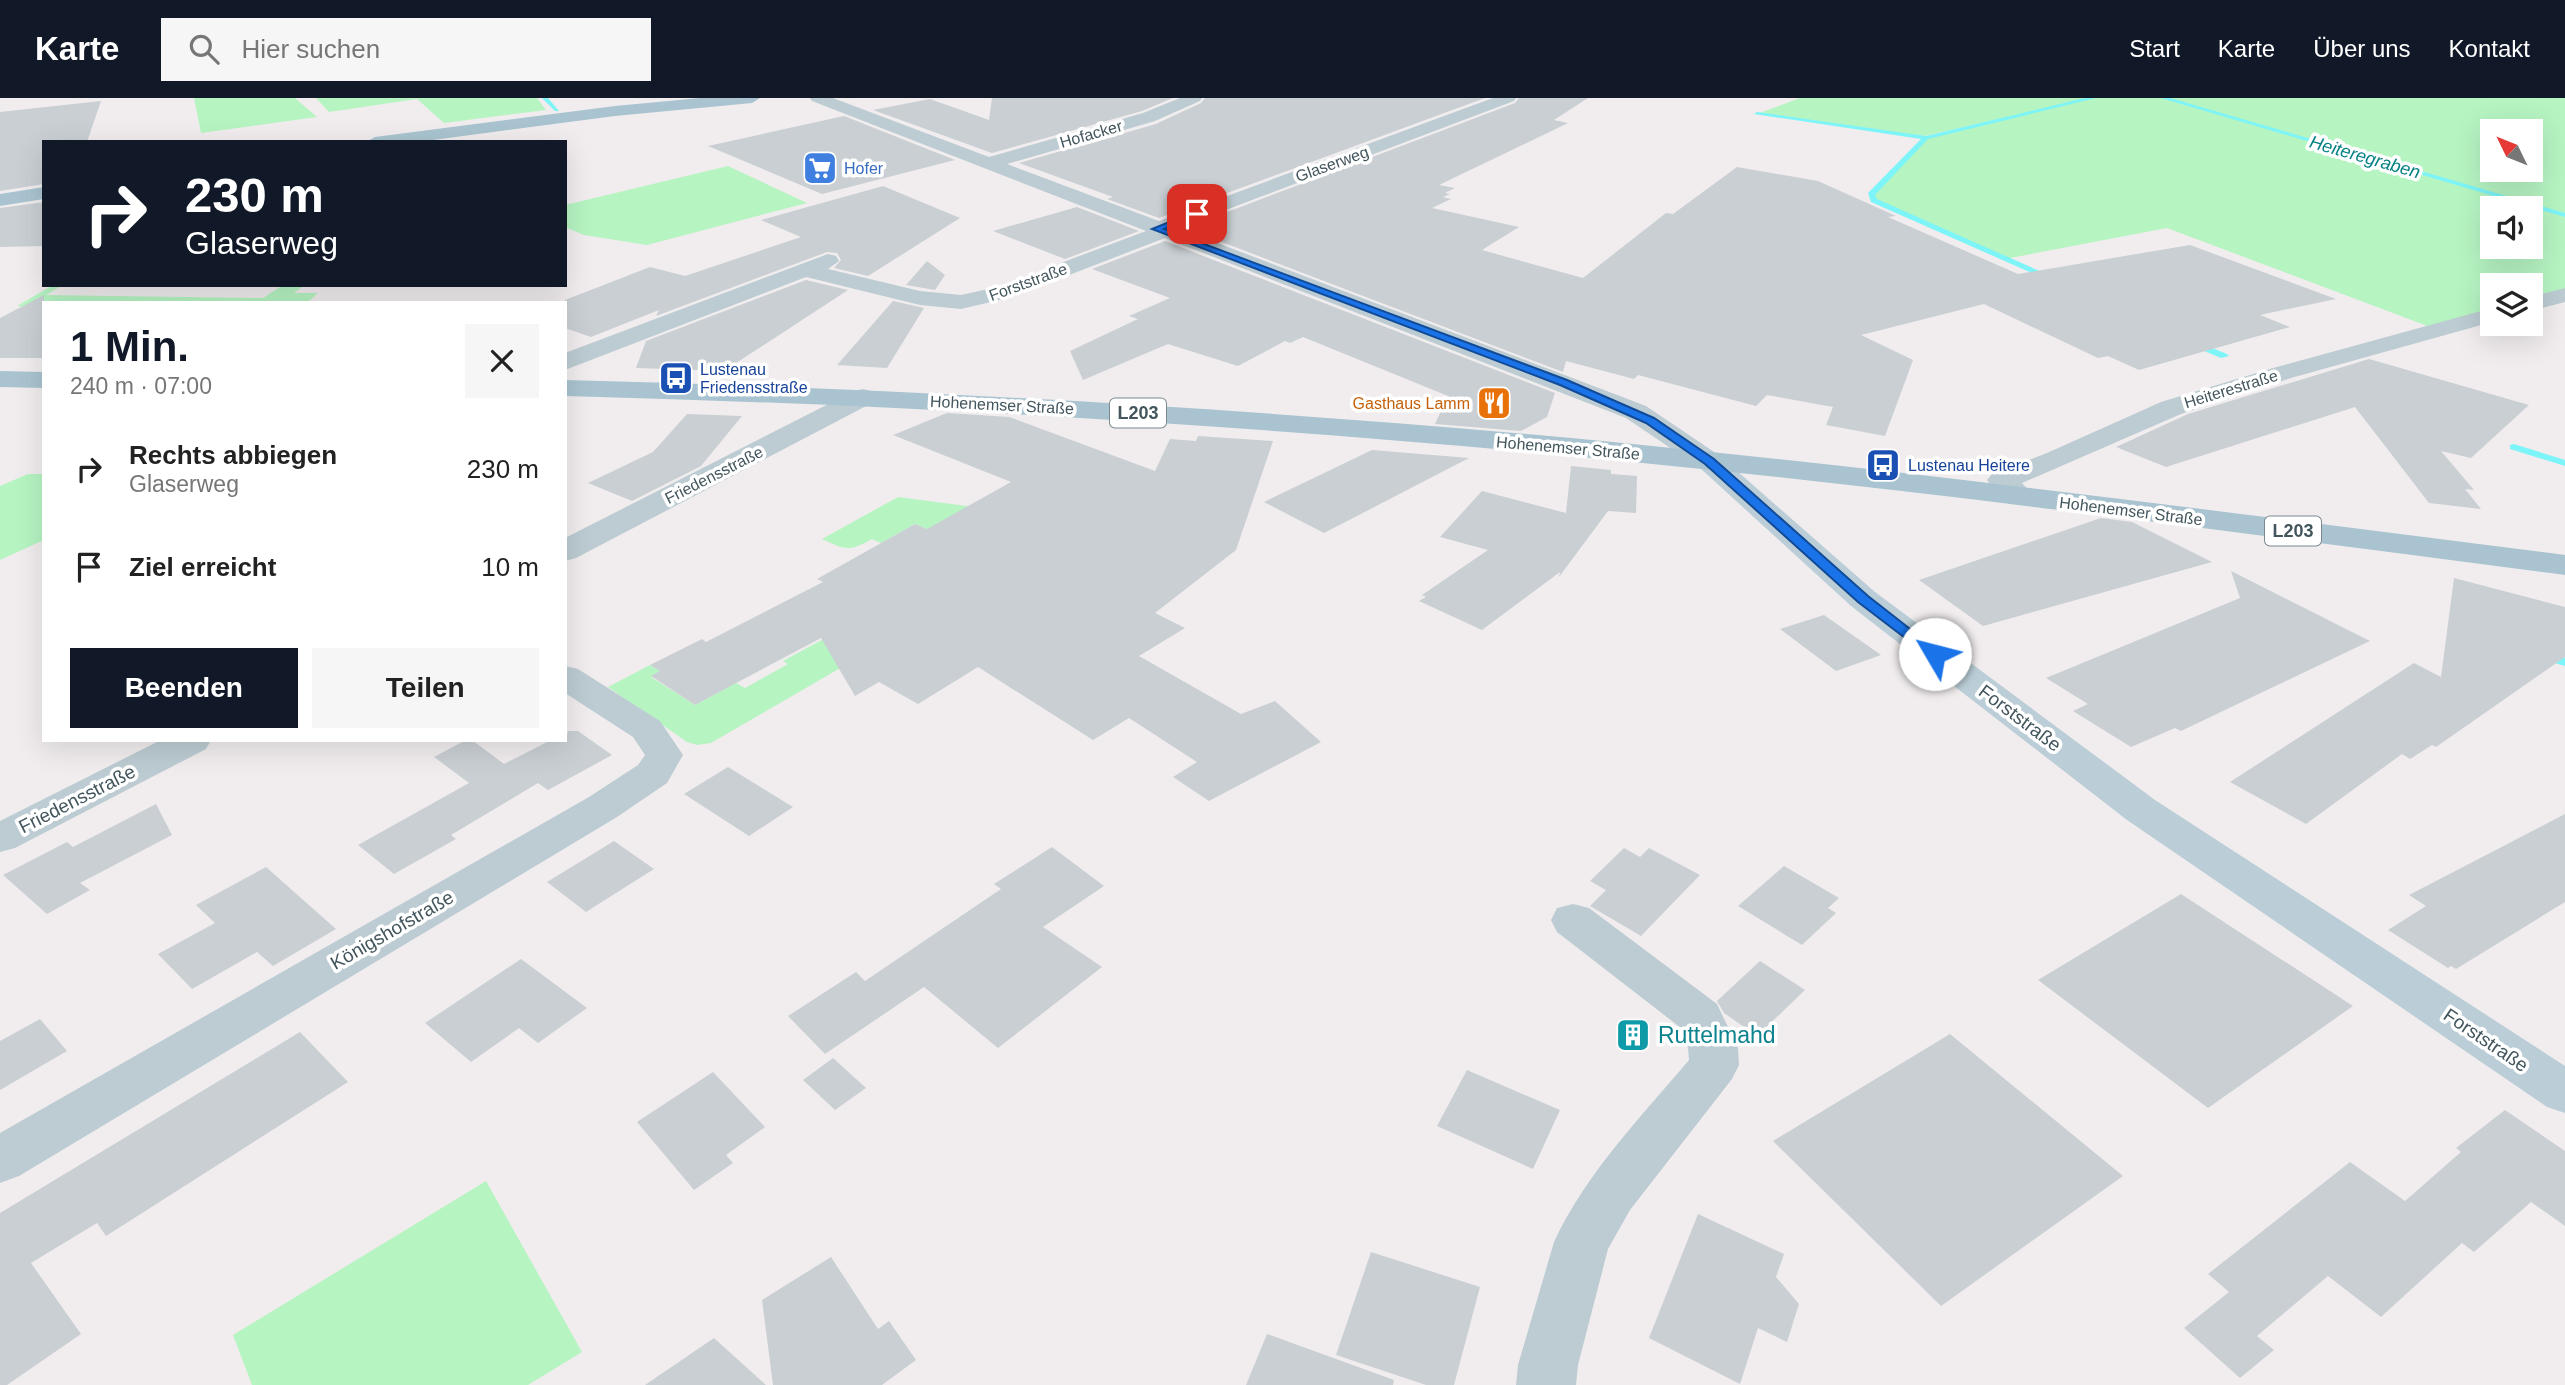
<!DOCTYPE html>
<html lang="de">
<head>
<meta charset="utf-8">
<style>
	:root { --surface:#fff; --page:#f6f6f6; --text:#222; --muted:#767676; --accent:#111827 }
	body { margin:0; font-family:Arial,sans-serif; background:var(--page); color:var(--text); height:100vh; display:flex; flex-direction:column; font-size:26px; white-space:nowrap }
	* { box-sizing:border-box; margin:0 }
	p { font-size:23px; color:var(--muted) }
	.icon { flex:none; width:38px; height:38px; fill:none; stroke:currentColor; stroke-width:2; stroke-linecap:round; stroke-linejoin:round }
	.map { position:relative; flex:1; overflow:hidden }
	.sheet { position:absolute; left:42px; top:203px; width:525px; height:441px; display:flex; flex-direction:column; background:var(--surface); border-radius:0px; box-shadow:0 7px 28px #0002 }
	.sheet>* { flex:none }
	.hud { position:absolute; left:42px; top:42px; width:525px; height:147px; border-radius:0px; box-shadow:0 7px 28px #0002; background:#111827; color:#fff; overflow:hidden }
	.needle { width:46px; rotate:313deg }
	.controls { position:absolute; left:2480px; top:21px; display:grid; gap:14px }
	.controls a { display:grid; place-items:center; width:63px; height:63px; border-radius:0px; background:var(--surface); box-shadow:0 7px 28px #0002; font-size:35px }
	.pin { position:absolute; display:grid; place-items:center; width:60px; height:60px; color:#fff; margin:-30px; border-radius:14px; box-shadow:0 4px 10px #0006 }
	.me { position:absolute; width:77px; margin:-38px; rotate:307deg; stroke-linejoin:round; filter:drop-shadow(0 0 5px #0008) }
	.turn { display:flex; align-items:center; gap:24px; height:147px; padding:0 28px; font-size:32px }
	.turn .icon { width:91px; height:91px; stroke-width:2.5 }
	.turn b { display:block; font-size:49px; line-height:60px }
	.round { display:grid; place-items:center; flex:none; width:74px; height:74px; border-radius:0px; background:var(--page) }
	.head { display:flex; align-items:center; justify-content:space-between; height:119px; padding:0 28px }
	h1 { font-size:42px; font-weight:700; line-height:52px; color:var(--accent) }
	.action { display:flex; gap:14px; margin-top:auto; padding:14px 28px }
	.action a { flex:1; height:80px; border-radius:0px; background:var(--accent); color:#fff; font-size:28px; font-weight:700; line-height:80px; text-align:center }
	.action a+a { background:var(--page); color:var(--text) }
	ul { padding:0; list-style:none }
	li { display:flex; align-items:center; gap:21px; height:98px; padding:0 28px }
	li div { flex:1 }
	li b { display:block; font-size:26px }
	li em { font-style:normal }
	header { display:flex; align-items:center; gap:42px; box-sizing:border-box; height:98px; padding:0 35px; background:var(--accent); color:#fff }
	header strong { font-size:33px }
	nav { display:flex; gap:38px; margin-inline-start:auto; font-size:24px }
	.search { width:490px; height:63px; background:var(--page); display:flex; align-items:center; gap:18px; box-sizing:border-box; padding:0 24px; border-radius:0px; color:var(--muted); font-size:26px }
	.map>svg:first-child { display:block }
	.green { fill:#b6f4c2; fill-rule:evenodd }
	.lines { fill:none; stroke-linecap:round; stroke-linejoin:round }
	.stream { fill:#7df4f7; fill-rule:evenodd }
	.building { fill:#c9cfd3 }
	.street { fill:#bcccd2; fill-rule:evenodd }
	.secondary { fill:#bbced7; fill-rule:evenodd }
	.primary { fill:#a9c4d0; fill-rule:evenodd }
	.route { fill:#1a73e8; stroke:#114b97; stroke-width:2 }
	.labels { text-anchor:middle; dominant-baseline:central; stroke-width:7; stroke-linejoin:round; paint-order:stroke }
	.far-street-label { font-size:16px; fill:#43565d; stroke:#fff }
	.far-shop-label { font-size:16px; fill:#366cbe; stroke:#fff; text-anchor:start }
	.far-transit-label { font-size:16px; fill:#164399; stroke:#fff; text-anchor:start }
	.far-food-label { font-size:16px; fill:#c56008; stroke:#fff; text-anchor:end }
	.far-water-label { font-size:18px; font-style:italic; fill:#058083; stroke:#fff }
	.shield { fill:#fff; stroke:#7b898e; stroke-width:2 }
	.shield-label { font-size:18px; font-weight:bold; fill:#43565d }
	.street-label { font-size:19px; fill:#43565d; stroke:#fff }
	.near-culture-label { font-size:23px; fill:#0d838f; stroke:#fff; text-anchor:start }
</style>
</head>
<body>
<header>
<strong>Karte</strong>
<div class="search"><svg class="icon" aria-label="search" viewBox="0 0 24 24"><circle cx="10" cy="10" r="6"/><path d="M15 15l6 6"/></svg>Hier suchen</div>
<nav><a>Start</a><a>Karte</a><a>Über uns</a><a>Kontakt</a></nav>
</header>
<div class="map">
<svg width="2565" height="1287" viewBox="0 0 2565 1287">
	<rect width="100%" height="100%" fill="#f1edee"/>
	<path class="green" d="M194,0H295L317,19L201,35Z
		M316,0H537L546,12L444,25L417,1L329,14Z
		M1800,0H2565V197L2531,207L2530,187H2492V217L2438,232L2167,130L2005,161L1874,102L1871,97L1926,40L2053,9L1924,38L1760,15ZM2492,33H2530V72H2492ZM2492,110H2530V149H2492Z
		M728,68L807,105L647,147L584,137L565,129V107Z
		M53,187H63L46,197L263,200L283,187H305L294,195H318L307,205H44V210L17,208Z
		M28,376H44V442L0,462V388Z
		M898,399L982,410L892,540L711,645L697,647L687,644L608,589L650,567L660,573L651,579L695,607L736,585L745,590L788,566L783,563L831,537L927,431L915,426L881,445L872,441C849,454 846,452 822,441Z
		M486,1083L582,1254L528,1287H252L233,1237Z"/>
	<g class="lines">
		<path class="stream" d="M542,0H548L559,13H555Z
			M2085,0H2096L1928,41L1875,97L1877,101L2053,179V183H2050L1871,104L1868,95L1921,41L1754,16L1757,14L1926,38Z
			M2161,0H2170L2565,115V119Z
			M2193,242L2227,256L2229,258L2221,260L2190,247L2188,245Z
			M2514,346L2565,362V368L2510,351V347Z
			M2542,553L2565,560V568L2537,560L2536,557L2537,554Z"/>
	</g>
	<path class="building" d="M992,0H1173L1142,13L992,55L873,12L930,1L989,22Z
		M1205,0H1485L1159,120L1107,101L1113,99L1019,65L1156,26L1201,5Z
		M1519,0H1588L1554,22L1568,25L1439,87L1455,90L1445,95L1450,96L1443,99L1451,101L1432,110L1519,129L1482,152L1583,180L1666,115L1673,116L1737,69L1818,83L1896,118L1888,119L2018,176L2190,147L2336,201L2260,217L2290,229L2139,272L2108,258L2098,260L1984,206L1861,237L1913,262L1885,338L1826,327L1833,309L1767,297L1756,308L1638,277L1634,281L1566,263L1563,274L1185,130L1515,5Z
		M101,3L87,44H44V86L0,93V14Z
		M844,18L955,62L822,96L708,48Z
		M883,88L960,120L868,178L834,170L841,162L837,155L827,154L656,218L659,212L591,239L565,230V202L650,169L685,178L801,139L761,122Z
		M44,104V148L0,149V110Z
		M1077,109L1139,133L1065,161L993,133Z
		M1165,143L1555,295L1547,319L1521,333L1435,326L1448,298L1303,239L1290,245L1285,243L1238,268L1168,246L1083,282L1070,253L1138,221L1129,218L1170,200L1092,171Z
		M927,163L945,177L935,192L906,187Z
		M806,182L848,192L724,273L636,270L646,243Z
		M44,197V260H0V220Z
		M893,203L924,210L887,270L837,267Z
		M2369,261L2529,307L2471,360L2441,353L2474,392L2465,391L2481,411L2429,405L2355,309L2166,369L2116,349L2188,316Z
		M947,315L1009,319L1155,373L1170,341L1196,343L1198,338L1273,343L1236,452L1155,515L1185,530L1139,558L1241,616L1275,603L1321,644L1209,703L1173,679L1197,664L1129,620L1093,642L978,569L918,606L879,584L855,598L821,540L695,607L651,578L660,573L650,567L702,541L706,544L823,484L817,481L915,426L927,431L1011,384L893,337Z
		M687,316L742,318L701,368L632,403L588,385L653,354Z
		M1372,352L1469,360L1324,435L1264,404Z
		M1571,368L1611,372V376L1637,378L1636,415L1608,413L1559,479L1560,474L1482,532L1419,503L1426,499L1422,497L1488,452L1440,439L1482,393L1566,415Z
		M2101,420L2132,424L2212,464L1983,528L1919,482Z
		M2231,473L2370,543L2181,633L2175,630L2131,649L2073,613L2088,606L2046,580L2240,500Z
		M2454,480L2565,509V559L2436,649L2432,647L2410,661L2402,656L2306,726L2230,684L2414,565L2441,579Z
		M1824,517L1881,557L1836,573L1780,531Z
		M568,633H578L612,657L548,692L538,685L451,737L456,741L394,776L358,747L469,685L434,659L466,642H472L504,666L551,642H565Z
		M728,669L793,709L749,738L684,696Z
		M156,706L172,737L80,785L90,792L47,816L3,777L67,744L73,749Z
		M2565,716V804L2456,871L2451,868L2448,870L2388,832L2426,808L2409,797Z
		M614,743L654,771L586,814L547,784Z
		M1052,749L1104,788L1043,829L1102,869L998,950L924,889L825,956L788,918L856,874L865,883L1001,791L994,786Z
		M1624,750L1640,759L1649,750L1700,777L1641,838L1590,808L1606,792L1590,783Z
		M1784,768L1839,800L1828,810L1836,815L1802,847L1738,808Z
		M266,769L336,831L273,868L257,854L192,891L158,856L215,825L196,807Z
		M2181,796L2353,908L2208,1010L2038,882Z
		M521,861L587,910L538,945L519,930L471,964L425,925Z
		M1760,863L1805,892L1757,938L1724,915L1717,903Z
		M40,921L67,953L0,992V943Z
		M300,934L348,984L106,1138L97,1125L31,1165L81,1236L7,1287H0V1115Z
		M1950,936L2123,1078L1941,1208L1773,1043Z
		M833,960L866,990L835,1012L803,982Z
		M1467,972L1560,1012L1533,1071L1437,1028Z
		M713,974L765,1029L726,1057L733,1065L694,1092L637,1024Z
		M2505,1012L2565,1053V1128L2531,1104L2474,1154L2462,1145L2381,1219L2328,1178L2257,1238L2274,1252L2240,1280L2184,1230L2229,1194L2208,1176L2350,1064L2405,1103L2461,1054L2456,1050Z
		M1698,1116L1784,1156L1776,1179L1799,1206L1787,1244L1758,1230L1740,1286L1649,1240Z
		M1371,1154L1480,1189L1454,1287H1426L1336,1257Z
		M831,1159L878,1231L889,1223L916,1262L882,1287H773L762,1202Z
		M1267,1236L1394,1282L1393,1287H1246Z
		M714,1240L766,1287H645Z"/>
	<g class="lines">
		<path class="street" d="M810,0H833L989,59L1143,15L1180,0H1202L1200,3L1155,23L1007,66L1159,123L1493,0H1516L1514,3L1178,130L1646,308L1720,358L1724,364L1720,370L1710,373L1700,370L1626,320L1165,140L1012,199L961,211L920,207L806,179L565,272V255L828,156L836,158L839,163L828,171L920,193L961,197L997,189L1146,133L812,3Z
			M2565,190V204L2530,213V199Z
			M2492,210V224L2291,280L2181,316L2022,385L2035,399L2031,405C2011,410 1998,398 1987,382L1992,376L2047,355L2161,304L2273,270Z
			M863,291L872,293L876,299L872,305L576,460L565,463V440L854,293Z
			M565,568L578,571L660,623L683,657L667,685L617,719L19,1078L0,1085V1035L589,699L638,667L645,657L633,639L565,595Z
			M161,642H211L206,651L15,750L0,754V723Z
			M1573,806L1589,810L1717,906L1738,950L1739,967L1732,981L1630,1112L1608,1151L1578,1267L1576,1287H1516L1518,1267L1554,1144C1586,1075 1641,1019 1689,962L1688,950L1681,930L1557,834L1551,822L1557,810Z"/>
		<path class="secondary" d="M1710,355L1720,358L1875,494L2155,702L2565,968V1015L2547,1009L2127,722L1851,508L1700,370L1696,364L1700,358Z"/>
		<path class="primary" d="M700,0H760L752,5L615,18L418,44H366L375,39L615,8Z
			M44,89V101L0,108V96Z
			M0,273L44,274V290L0,289Z
			M565,282C915,291 1264,311 1613,344C1931,375 2248,417 2565,457V477C2248,436 1931,393 1613,362C1265,328 915,307 565,298Z"/>
	</g>
	<path class="route" d="M1194,114L1201,116L1164,131L1567,282L1654,320L1714,361L1868,498L1942,556L1940,559H1930L1858,504L1705,366L1646,325L1560,287L1152,131Z"/>
	<defs>
		<g id="supermarket-square" transform="scale(1.75)"><rect x="-9" y="-9" width="18" height="18" rx="4" fill="#3f7fe0" stroke="#fff"/><path d="M-6-5.5h2.5l.6 2H6L4.5 2H-2.5L-4.4-4H-6ZM-1.5 3.2a1.3 1.3 0 1 0 .1 0ZM3 3.2a1.3 1.3 0 1 0 .1 0Z" fill="#fff"/></g>
		<g id="bus-square" transform="scale(1.75)"><rect x="-9" y="-9" width="18" height="18" rx="4" fill="#1a4fb4" stroke="#fff"/><path d="M-5-6H5V4H4V6H2V4H-2V6H-4V4H-5ZM-3.5-4V0h7V-4ZM-3.5 1.2v1.5H-2V1.2ZM2 1.2v1.5H3.5V1.2Z" fill="#fff"/></g>
		<g id="restaurant-square" transform="scale(1.75)"><rect x="-9" y="-9" width="18" height="18" rx="4" fill="#e8710a" stroke="#fff"/><path d="M-5-6h1v4h1v-4h1v4h1v-4h1v5L-1.5 .5V6h-2V.5L-5-1ZM5-6V6H3V1.5H1.5Q1.5-4 5-6Z" fill="#fff"/></g>
		<g id="building-square" transform="scale(1.75)"><rect x="-9" y="-9" width="18" height="18" rx="4" fill="#0f9aa8" stroke="#fff"/><path d="M-4-6H4V6H1V3H-1V6H-4ZM-2.5-4.3h1.7v1.8h-1.7ZM.8-4.3h1.7v1.8H.8ZM-2.5-1h1.7V.8h-1.7ZM.8-1h1.7V.8H.8Z" fill="#fff"/></g>
	</defs>
	<g fill-rule="evenodd">
		<use href="#supermarket-square" x="820" y="70"/>
		<use href="#bus-square" x="676" y="280"/>
		<use href="#restaurant-square" x="1494" y="305"/>
		<use href="#bus-square" x="1883" y="367"/>
		<use href="#building-square" x="1633" y="937"/>
	</g>
	<g class="labels">
		<g class="far-street-label">
			<text transform="translate(1091 36) rotate(-16)">Hofacker</text>
			<text transform="translate(1332 66) rotate(-20)">Glaserweg</text>
			<text transform="translate(1028 184) rotate(-20)">Forststraße</text>
			<text transform="translate(2231 291) rotate(-17)">Heiterestraße</text>
			<text transform="translate(1002 307) rotate(3)">Hohenemser Straße</text>
			<text transform="translate(1568 350) rotate(5)">Hohenemser Straße</text>
			<text transform="translate(714 377) rotate(-27)">Friedensstraße</text>
			<text transform="translate(2131 413) rotate(7)">Hohenemser Straße</text>
		</g>
		<g class="far-shop-label">
			<text x="844" y="70">Hofer</text>
		</g>
		<g class="far-transit-label">
			<text x="700" y="271">Lustenau<tspan x="700" dy="18">Friedensstraße</tspan></text>
			<text x="1908" y="367">Lustenau Heitere</text>
		</g>
		<g class="far-food-label">
			<text x="1470" y="305">Gasthaus Lamm</text>
		</g>
		<g class="far-water-label">
			<text transform="translate(2365 59) rotate(16)">Heiteregraben</text>
		</g>
		<g class="shield">
			<rect x="1110" y="300.5" width="56" height="29" rx="5"/>
			<rect x="2265" y="418.5" width="56" height="29" rx="5"/>
		</g>
		<g class="shield-label">
			<text x="1138" y="315">L203</text>
			<text x="2293" y="433">L203</text>
		</g>
		<g class="street-label">
			<text transform="translate(2020 620) rotate(37)">Forststraße</text>
			<text transform="translate(77 701) rotate(-27)">Friedensstraße</text>
			<text transform="translate(392 832) rotate(-30)">Königshofstraße</text>
			<text transform="translate(2486 942) rotate(34)">Forststraße</text>
		</g>
		<g class="near-culture-label">
			<text x="1658" y="937">Ruttelmahd</text>
		</g>
	</g>
</svg>
<div class="controls">
<a><svg class="needle" viewBox="-14 -14 28 28"><path d="M0-13l5 13h-10z" fill="#e53935"/><path d="M0 13l5-13h-10z" fill="#767676"/></svg></a>
<a><svg class="icon" aria-label="sound" viewBox="0 0 24 24"><path d="M4 9h4l5-4v14l-5-4H4zM17 9q2 3 0 6"/></svg></a>
<a><svg class="icon" aria-label="layers" viewBox="0 0 24 24"><path d="M12 4l9 5-9 5-9-5zM3 14l9 5 9-5"/></svg></a>
</div>
<div class="pin" style="left:1197px;top:116px;background:#d93025"><svg class="icon" aria-label="arrive" viewBox="0 0 24 24"><path d="M6 21V4h12l-3 4 3 4H6"/></svg></div>
<svg class="me" style="left:1935px;top:556px" viewBox="-20 -20 40 40"><circle r="19" fill="#fff"/><path d="M0-13L10 11 0 6-10 11z" fill="#1a73e8"/></svg>
<div class="hud">
<div class="turn"><svg class="icon" aria-label="right" viewBox="0 0 24 24"><path d="M7 20v-9h11M14 6l5 5-5 5"/></svg><div><b>230 m</b>Glaserweg</div></div>
</div>
<section class="sheet">
<div class="head"><div><h1>1 Min.</h1><p>240 m · 07:00</p></div><a class="round"><svg class="icon" aria-label="close" viewBox="0 0 24 24"><path d="M6 6l12 12M18 6L6 18"/></svg></a></div>
<ul>
<li><svg class="icon" aria-label="right" viewBox="0 0 24 24"><path d="M7 20v-9h11M14 6l5 5-5 5"/></svg><div><b>Rechts abbiegen</b><p>Glaserweg</p></div><em>230 m</em></li>
<li><svg class="icon" aria-label="arrive" viewBox="0 0 24 24"><path d="M6 21V4h12l-3 4 3 4H6"/></svg><div><b>Ziel erreicht</b></div><em>10 m</em></li>
</ul>
<div class="action"><a>Beenden</a><a>Teilen</a></div>
</section>
</div>
</body>
</html>
